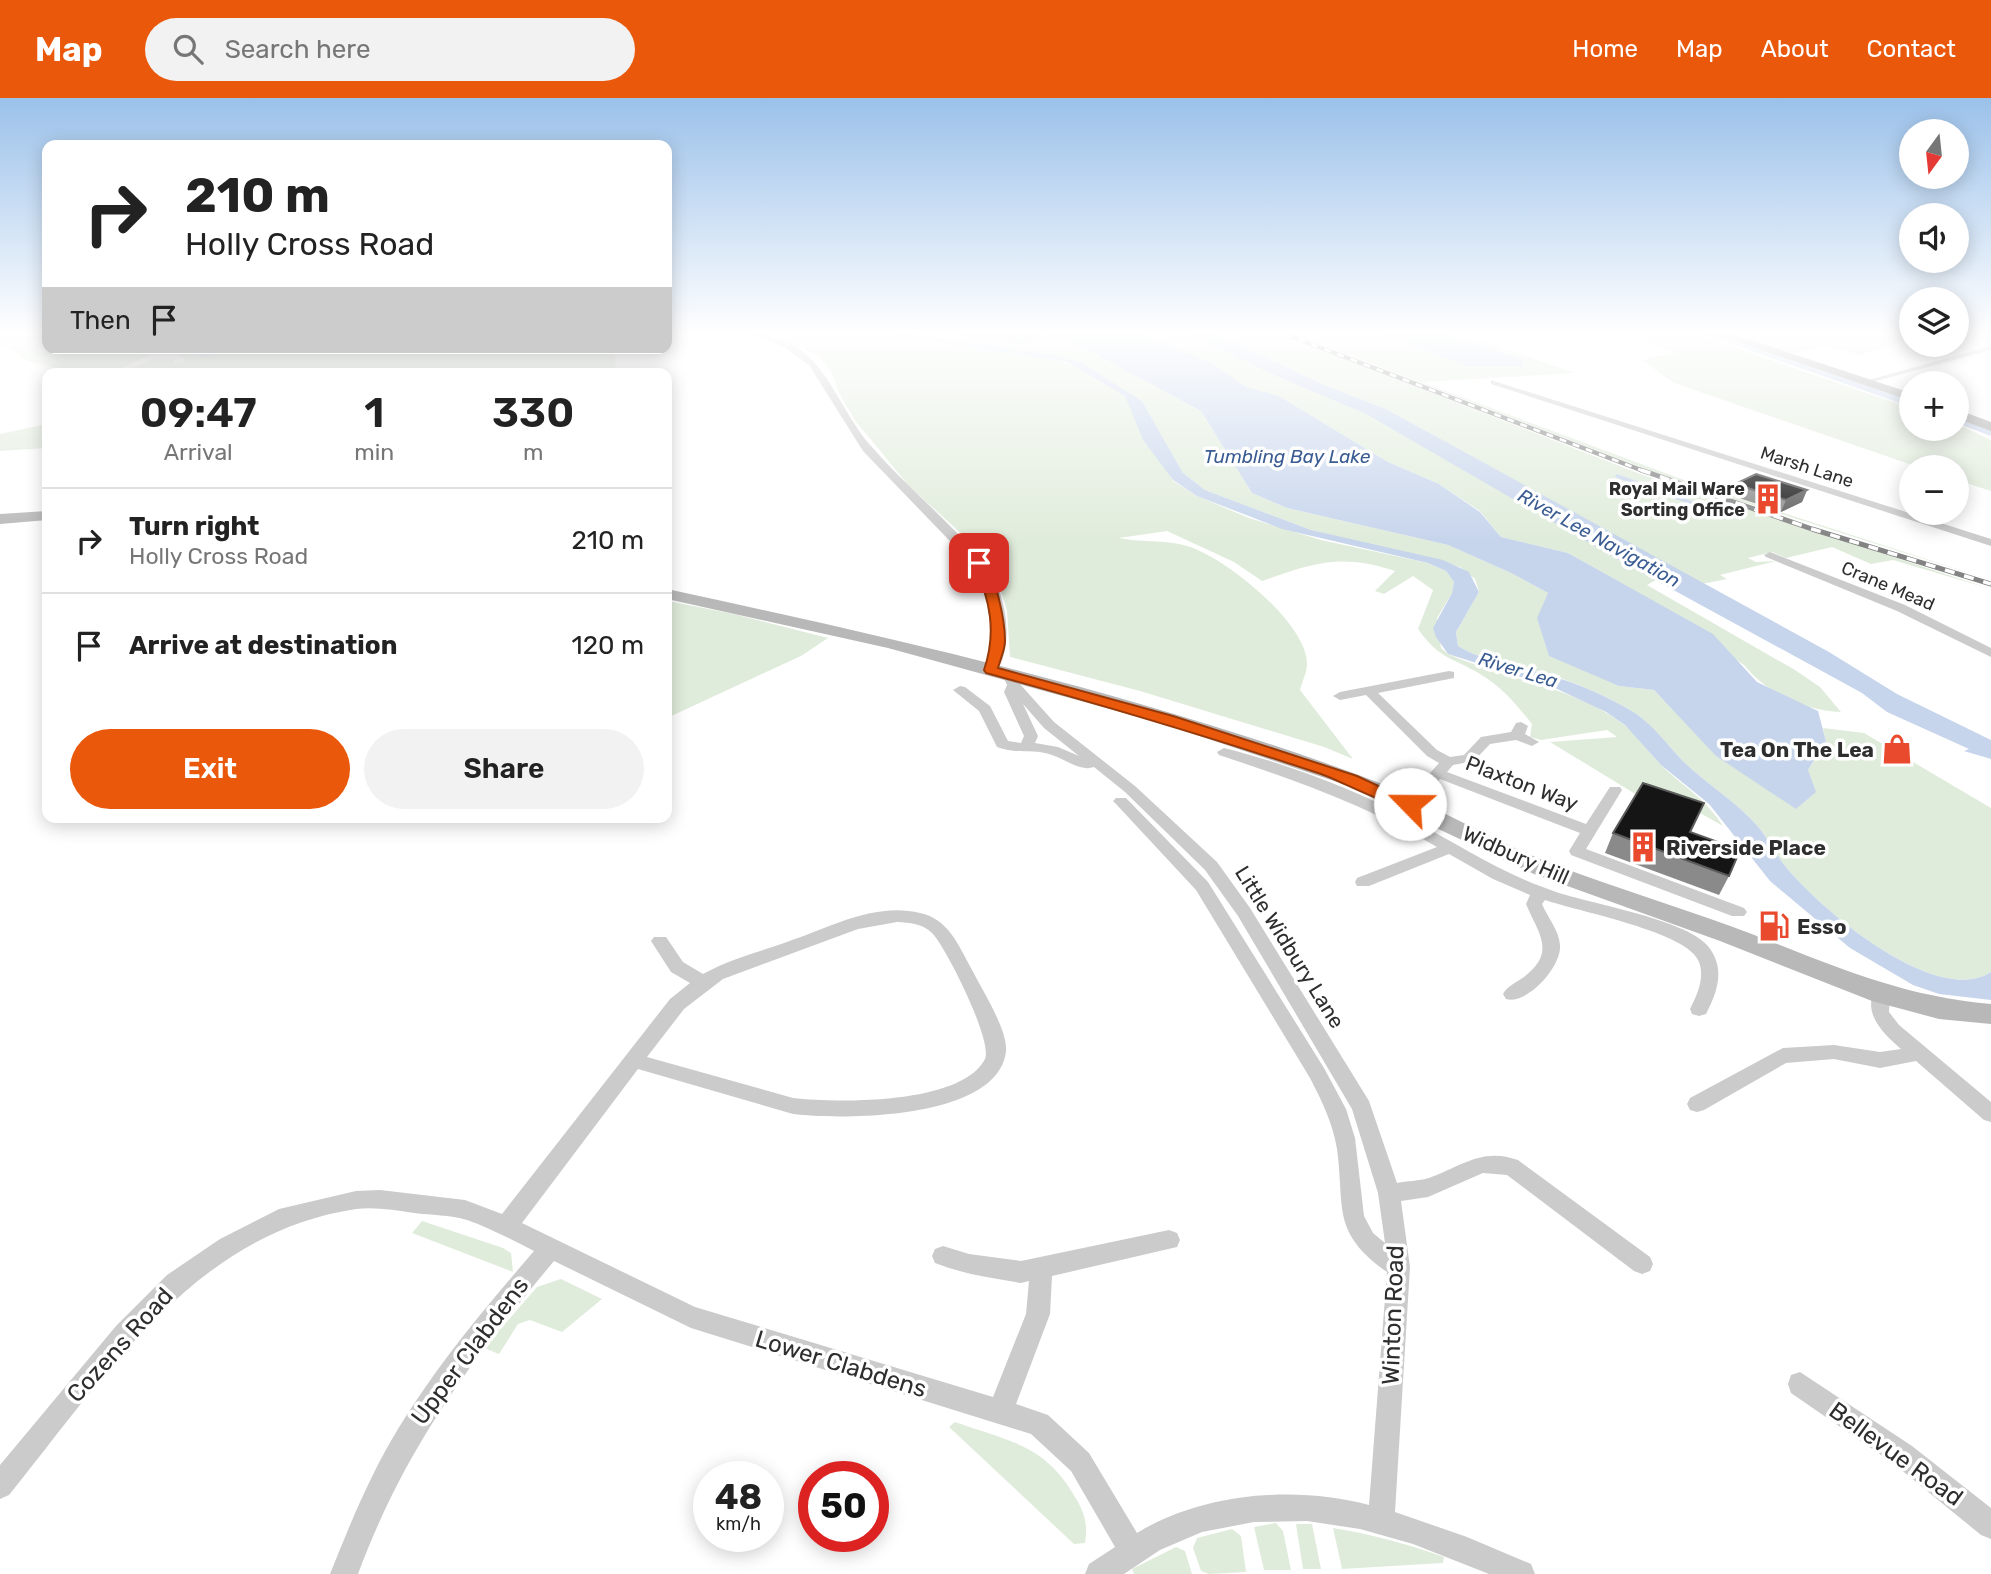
<!DOCTYPE html>
<html lang="en">
<head>
<meta charset="utf-8">
<style>
	:root { --surface:#fff; --page:#f2f2f2; --text:#222; --muted:#767676; --line:#e0e0e0; --accent:#ea580c }
	body { margin:0; font-family:Rubik,sans-serif; background:var(--page); color:var(--text); height:100vh; display:flex; flex-direction:column; font-size:26px; white-space:nowrap }
	* { box-sizing:border-box; margin:0 }
	p { font-size:23px; color:var(--muted) }
	.icon { flex:none; width:38px; height:38px; fill:none; stroke:currentColor; stroke-width:2; stroke-linecap:round; stroke-linejoin:round }
	.map { position:relative; flex:1; overflow:hidden }
	.sheet { position:absolute; left:42px; top:270px; width:630px; height:455px; display:flex; flex-direction:column; background:var(--surface); border-radius:14px; box-shadow:0 4px 18px #0003 }
	.sheet>* { flex:none }
	.hud { position:absolute; left:42px; top:42px; width:630px; height:214px; border-radius:14px; box-shadow:0 4px 18px #0003; background:#fff; color:var(--text); overflow:hidden }
	.needle { width:46px; rotate:195deg }
	.controls { position:absolute; left:1899px; top:21px; display:grid; gap:14px }
	.controls a { display:grid; place-items:center; width:70px; height:70px; border-radius:50%; background:var(--surface); box-shadow:0 4px 18px #0003; font-size:35px }
	.speed { position:absolute; left:693px; top:1363px; display:flex; gap:14px; font-size:35px; font-weight:700; text-align:center }
	.speed>* { display:grid; place-content:center; width:91px; height:91px; border-radius:50%; background:var(--surface); box-shadow:0 4px 18px #0003; line-height:1 }
	.speed small { font-size:18px; font-weight:400 }
	.speed .limit { border:10px solid #d22; background:#fff; color:#111 }
	.pin { position:absolute; display:grid; place-items:center; width:60px; height:60px; color:#fff; margin:-30px; border-radius:14px; box-shadow:0 4px 10px #0006 }
	.me { position:absolute; width:77px; margin:-38px; rotate:293deg; stroke-linejoin:round; filter:drop-shadow(0 0 5px #0008) }
	.turn { display:flex; align-items:center; gap:24px; height:147px; padding:0 28px; font-size:32px }
	.turn .icon { width:91px; height:91px; stroke-width:2.5 }
	.turn b { display:block; font-size:49px; line-height:60px }
	.then { display:flex; align-items:center; height:66px; padding:0 28px; background:#0003; gap:14px; font-size:26px }
	.eta { display:flex; justify-content:space-evenly; align-items:center; height:119px; text-align:center }
	.eta b { font-size:42px; font-weight:600; line-height:49px }
	.cta { display:flex; gap:14px; margin-top:auto; padding:14px 28px }
	.cta a { flex:1; height:80px; border-radius:42px; background:var(--accent); color:#fff; font-size:28px; font-weight:600; line-height:80px; text-align:center }
	.cta a+a { background:var(--page); color:var(--text) }
	ul { padding:0; list-style:none }
	li { display:flex; align-items:center; gap:21px; height:105px; padding:0 28px; border-top:2px solid var(--line) }
	li div { flex:1 }
	li b { display:block; font-size:26px }
	li em { font-style:normal }
	header { display:flex; align-items:center; gap:42px; box-sizing:border-box; height:98px; padding:0 35px; background:var(--accent); color:#fff }
	header strong { font-size:33px }
	nav { display:flex; gap:38px; margin-inline-start:auto; font-size:24px }
	.search { width:490px; height:63px; background:var(--page); display:flex; align-items:center; gap:18px; box-sizing:border-box; padding:0 24px; border-radius:38px; color:var(--muted); font-size:26px }
	.map>svg:first-child { display:block }
	.green { fill:#e0ecdb }
	.water { fill:#c7d5ec }
	.lines { fill:none; stroke-linecap:round; stroke-linejoin:round }
	.stream-far1 { stroke:#c7d5ec; stroke-width:2.5 }
	.stream { stroke:#c7d5ec; stroke-width:3.5 }
	.canal { fill:#c7d5ec; fill-rule:evenodd }
	.minor { fill:#cbcbcb; fill-rule:evenodd }
	.tertiary { fill:#cbcbcb; fill-rule:evenodd }
	.secondary { fill:#b8b8b8; fill-rule:evenodd }
	.primary { fill:#a6a6a6; fill-rule:evenodd }
	.rail-far1-casing { stroke:#838383; stroke-width:4.5 }
	.rail-casing { stroke:#838383; stroke-width:5 }
	.rail-far1 { stroke:#fff; stroke-width:2.5; stroke-dasharray:7; stroke-linecap:butt }
	.rail { stroke:#fff; stroke-width:3.5; stroke-dasharray:10; stroke-linecap:butt }
	.wall { fill:#8a8a8a }
	.shaded-wall { fill:#5b5b5b }
	.building { fill:#151515; stroke:#5b5b5b; stroke-width:2 }
	.route { fill:#ea580c; stroke:#983908; stroke-width:2 }
	.labels { text-anchor:middle; dominant-baseline:central; stroke-width:7; stroke-linejoin:round; paint-order:stroke }
	.far-street-label { font-size:18px; fill:#2e2e2e; stroke:#fff }
	.far-poi-label { font-size:18px; font-weight:bold; fill:#2e2e2e; stroke:#fff; text-anchor:end }
	.far-water-label { font-size:19px; font-style:italic; fill:#3a5c92; stroke:#fff }
	.poi-label { font-size:21px; font-weight:bold; fill:#2e2e2e; stroke:#fff; text-anchor:start }
	.street-label { font-size:21px; fill:#2e2e2e; stroke:#fff }
	.near-street-label { font-size:24px; fill:#2e2e2e; stroke:#fff }
</style>
</head>
<body>
<header>
<strong>Map</strong>
<div class="search"><svg class="icon" aria-label="search" viewBox="0 0 24 24"><circle cx="10" cy="10" r="6"/><path d="M15 15l6 6"/></svg>Search here</div>
<nav><a>Home</a><a>Map</a><a>About</a><a>Contact</a></nav>
</header>
<div class="map">
<svg width="1991" height="1476" viewBox="0 0 1991 1476">
	<rect width="100%" height="100%" fill="#fff"/>
	<path class="green" d="M0,236H47V250H166L110,275H57L54,270L21,261L20,256L0,247Z
		M773,236H885L1056,262L1074,268L1125,298L1173,383L1197,398L1249,420L1321,442L1428,465L1446,473L1454,484L1452,495L1437,520L1441,550L1448,556C1506,582 1569,587 1622,625C1638,637 1648,654 1662,668C1686,691 1704,699 1723,728L1643,683L1637,697L1550,644L1617,639L1607,632L1541,642L1530,639L1532,626C1517,607 1501,588 1480,576C1450,558 1440,562 1418,531L1433,492L1413,478L1384,496L1375,493L1395,473C1341,455 1313,465 1262,483L1234,464L1167,433L1119,440C1142,445 1171,441 1193,450C1228,463 1307,525 1307,566C1307,574 1302,584 1300,592L1353,661L1324,649L1140,593L1010,559L1007,513L1000,490L977,450L908,387L882,355L856,324L840,297L832,275L819,258Z
		M907,236H945L1025,247L1045,236L1078,247L1201,313L1252,395L1287,410L1448,447L1511,475L1548,495L1619,588L1654,592L1674,613L1808,672L1826,643L1823,630L1864,635L1991,710V874C1936,910 1819,810 1786,769C1774,754 1766,736 1752,722C1730,699 1702,683 1680,660C1664,644 1654,628 1635,615C1609,599 1577,585 1548,576C1519,568 1484,564 1458,548L1456,534L1479,494L1475,481L1460,469L1311,432L1205,392L1183,375L1142,303L1081,264L1053,257Z
		M1143,236H1189L1366,316L1656,482L1647,487L1795,572L1820,589L1841,614C1807,613 1766,595 1744,567L1635,493L1568,455L1501,439L1480,413L1439,386L1388,364L1279,298L1246,289L1214,267Z
		M1217,236H1281L1640,376L1991,491L1893,462L1871,466L1832,449L1786,460L1772,454L1748,460L1756,464L1776,463L1720,477L1727,481L1702,486L1386,311L1324,287Z
		M1294,236H1379L1467,268H1523V261L1442,236H1463L1575,275L1422,284L1700,388L1991,482L1679,384Z
		M1623,236H1695L1911,310V331H1956L1957,326L1991,342V393L1957,382L1956,369H1918L1674,285L1642,262L1675,255Z
		M1730,236H1911V242L1860,257L1826,248L1791,256Z
		M172,250H607L615,259L616,275H121L153,261L174,260L175,265L186,263Z
		M47,326V350L0,353V336Z
		M668,503L734,516L828,540L801,558L667,620Z
		M422,1123L503,1150L511,1155L513,1174L412,1135Z
		M561,1181L602,1201L562,1234L530,1222L518,1226L499,1256L484,1250L537,1189Z
		M955,1324C1008,1343 1045,1346 1075,1399C1085,1415 1088,1427 1085,1445L1074,1446L949,1329Z
		M1276,1425L1283,1433L1291,1472H1264L1254,1429Z
		M1296,1426H1312L1321,1471H1303Z
		M1333,1430C1372,1436 1407,1446 1444,1459L1443,1465L1342,1471Z
		M1232,1431L1241,1438L1246,1474L1209,1476L1201,1473L1193,1450L1197,1440Z
		M1176,1449L1185,1453L1192,1476H1134L1132,1471Z"/>
	<path class="water" d="M885,236H907L1053,257L1081,264L1142,303L1183,375L1205,392L1311,432L1443,462L1469,474L1479,494L1456,534L1458,548C1484,564 1519,568 1548,577C1577,585 1609,599 1635,615C1654,628 1665,644 1680,660C1702,683 1730,699 1752,722C1766,736 1774,754 1786,769C1819,810 1936,910 1991,874V902L1939,896L1913,887L1850,850L1770,783L1709,706L1661,667L1625,627L1606,614L1555,590L1448,556L1436,539L1433,530L1452,495L1454,484L1446,473L1428,465L1282,431L1197,398L1173,382L1143,342L1125,298L1067,264Z
		M945,236H1143L1174,249L1214,267L1246,289L1279,298L1388,364L1439,386L1480,414L1501,439L1568,455L1713,536L1757,584L1818,613L1826,643L1808,672L1816,694L1796,711L1716,658L1654,592L1619,588L1549,558L1537,520L1548,495L1511,475L1448,447L1287,410L1252,395L1201,313L1078,247L1046,236L1025,247Z
		M1189,236H1217L1324,287L1386,311L1829,554L1897,596L1991,642V661L1964,653L1969,651L1887,614L1862,595L1624,465L1366,316L1272,276Z
		M1379,236H1442L1523,261V268H1467Z"/>
	<g class="lines">
		<path class="stream-far1" d="M176,250L204,258L246,250"/>
		<path class="stream" d="M1617,378L1731,419"/>
		<path class="canal" d="M1703,236H1716L1911,303V309Z
			M1956,318L1991,331V338L1956,325Z"/>
		<path class="minor" d="M1991,248V252L1865,286L1861,284Z
			M1491,282L1991,441V448L1491,286Z
			M1770,454L1905,507L1991,550V559L1897,513L1766,459L1764,457Z
			M1449,573L1454,574V580L1378,595L1437,652L1450,659L1464,657L1481,639L1511,634L1516,625L1521,624L1528,628L1525,636L1539,644L1532,648L1516,642L1490,646L1474,663L1453,667L1447,674L1586,726L1610,689H1620L1622,692L1586,751L1744,810L1747,814L1744,818H1732L1571,757L1569,753L1580,735L1440,681L1415,709H1405L1402,706L1405,703L1439,665L1427,658L1366,597L1340,602L1333,598L1340,594Z
			M1010,574L1015,575L1019,585L1054,624L1135,688L1217,764L1250,810L1369,1003L1397,1085C1407,1083 1419,1083 1429,1080C1461,1068 1483,1049 1518,1062L1650,1159L1653,1166L1650,1173L1642,1176L1634,1173L1507,1077L1483,1075L1428,1099L1401,1103L1410,1169L1395,1414L1467,1439L1531,1466L1535,1476H1489L1413,1446L1360,1431L1307,1423L1254,1424L1202,1434L1160,1452L1124,1476H1085L1089,1466L1115,1449L1071,1373L1031,1336L691,1230L554,1163C469,1265 405,1350 358,1476H330C350,1426 370,1377 398,1331C437,1267 485,1210 534,1153C512,1142 490,1130 467,1122C450,1117 431,1117 414,1115C395,1112 375,1109 356,1111C194,1135 104,1280 9,1397L0,1401V1367L116,1228L167,1177L220,1141L279,1111L356,1093L380,1092L465,1102L502,1116L670,901L690,885L671,874L651,843L654,839H666L683,864L703,876C730,861 759,854 787,844C829,830 874,804 920,815C948,821 958,846 971,870C981,890 1008,932 1006,953C999,1022 842,1022 793,1016L638,971L522,1125L695,1209L993,1299L1026,1216L1029,1183L1021,1185C991,1180 963,1176 935,1165L932,1158L935,1151L943,1148L969,1156L1021,1163L1169,1132L1177,1135L1180,1142L1177,1149L1052,1178L1050,1216L1016,1306L1048,1317L1089,1355L1137,1435C1202,1395 1296,1387 1369,1407L1387,1174C1331,1134 1345,1111 1337,1051C1333,1026 1322,1003 1310,980L1196,792L1116,706L1113,703L1116,700H1126L1208,784L1324,970L1346,1011L1355,1040L1364,1118L1373,1135L1385,1145L1378,1095L1352,1011L1238,818L1205,772L1125,694L1094,669C1080,674 1065,661 1052,657C1032,650 1018,657 997,649L979,613L953,592L960,588L965,589L990,608L1008,643L1021,645L1024,638L1004,594L1007,587L1003,578ZM1023,606L1044,630L1079,658L1058,649L1035,645L1038,638ZM897,824C910,825 922,825 932,835C946,849 993,943 985,961C961,1007 837,1005 793,1000L647,959L684,911L723,881L858,831Z
			M1224,650C1288,666 1354,691 1412,722C1461,748 1506,778 1559,795C1594,806 1685,822 1707,847C1726,869 1718,893 1706,916L1699,918L1692,916L1690,911C1697,897 1705,880 1699,864C1689,834 1576,813 1545,802L1542,806C1548,820 1559,832 1560,847C1562,869 1527,907 1506,901L1503,896C1507,888 1517,884 1524,879C1557,854 1538,835 1526,806L1530,797L1493,781L1449,756L1369,788H1357L1355,784L1357,780L1437,749C1368,708 1295,682 1219,657L1217,654Z
			M1881,889L1887,891L1890,896L1889,914L1899,927L1991,1004V1024L1984,1022L1916,963L1880,970L1834,961L1786,965L1704,1012L1697,1014L1690,1012L1687,1006L1690,1000L1783,950L1834,947L1880,954L1901,951C1884,936 1862,916 1875,891Z
			M1800,1274L1912,1348L1991,1410V1441L1981,1437L1894,1366L1791,1295L1788,1286L1791,1277Z"/>
		<path class="tertiary" d="M750,236C823,236 832,304 872,349C898,379 928,405 955,433C965,443 977,452 985,464C1005,493 1016,544 996,575H984L982,572L988,560L991,533L987,504L973,467L863,353L809,267L785,250Z"/>
		<path class="secondary" d="M47,413V422L0,426V416Z
			M667,491C899,541 1132,594 1356,676C1423,700 1485,740 1553,766C1620,792 1690,812 1757,838C1839,870 1902,898 1991,906V926L1939,921L1872,903L1720,843L1534,776L1343,686L1161,625L888,550L667,501Z"/>
		<path class="primary" d="M1715,236H1733L1911,295V303Z
			M1956,311L1991,324V333L1956,320Z"/>
		<g class="rail-far1-casing">
			<path id="rail-far1" d="M1285,236L1646,374"/>
		</g>
		<g class="rail-casing">
			<path id="rail" d="M1641,372L1812,431L1991,486"/>
		</g>
		<use href="#rail-far1" class="rail-far1"/>
		<use href="#rail" class="rail"/>
	</g>
	<path class="wall" d="M1735,386L1807,392L1802,404L1781,414L1730,397Z
		M1690,734L1729,778L1719,797L1605,755L1613,735Z"/>
	<path class="shaded-wall" d="M1807,392L1802,404L1781,414L1786,402Z"/>
	<path class="building" d="M1756,376L1807,392L1786,402L1735,386Z
		M1643,685L1704,705L1690,734L1740,752L1729,778L1613,735Z"/>
	<linearGradient id="sky" x2="0" y2="1"><stop stop-color="#9bc1ea"/><stop offset="0.53" stop-color="#fff"/><stop offset="1" stop-color="#fff" stop-opacity="0"/></linearGradient>
	<rect width="1991" height="443" fill="url(#sky)"/>
	<path class="route" d="M979,462C996,469 1005,526 1005,543C1005,552 1000,562 998,570L1173,618L1357,678L1417,706L1415,710C1399,714 1341,683 1321,676C1210,639 1099,606 986,575L984,572C997,534 990,502 974,465Z"/>
	<defs>
		<g id="building-bare" transform="scale(2.415)"><path d="M-4-6H4V6H1V3H-1V6H-4ZM-2.5-4.3h1.7v1.8h-1.7ZM.8-4.3h1.7v1.8H.8ZM-2.5-1h1.7V.8h-1.7ZM.8-1h1.7V.8H.8Z" fill="#e9492c" stroke="#fff" stroke-width="2.5" paint-order="stroke"/></g>
		<g id="shop-bare" transform="scale(2.415)"><path d="M-5-2.5h2.3a2.7 3.5 0 0 1 5.4 0H5L5.5 6h-11ZM-1.5-2.5h3a1.5 2.3 0 0 0-3 0Z" fill="#e9492c" stroke="#fff" stroke-width="2.5" paint-order="stroke"/></g>
		<g id="fuel-bare" transform="scale(2.415)"><path d="M-5.5-6h7V0h2V4h1.3V-2.5L3-4.5l.8-.8L6-3V5H2.5V1h-1V6h-7ZM-4.2-4.7v3.2H.2V-4.7Z" fill="#e9492c" stroke="#fff" stroke-width="2.5" paint-order="stroke"/></g>
	</defs>
	<g fill-rule="evenodd">
		<use href="#building-bare" x="1768" y="401"/>
		<use href="#shop-bare" x="1897" y="651"/>
		<use href="#building-bare" x="1643" y="749"/>
		<use href="#fuel-bare" x="1774" y="828"/>
	</g>
	<g class="labels">
		<g class="far-street-label">
			<text transform="translate(1807 369) rotate(18)">Marsh Lane</text>
			<text transform="translate(1888 488) rotate(23)">Crane Mead</text>
		</g>
		<g class="far-poi-label">
			<text x="1745" y="391">Royal Mail Ware<tspan x="1745" dy="21">Sorting Office</tspan></text>
		</g>
		<g class="far-water-label">
			<text x="1287" y="358">Tumbling Bay Lake</text>
			<text transform="translate(1599 440) rotate(29)">River Lee Navigation</text>
			<text transform="translate(1518 572) rotate(17)">River Lea</text>
		</g>
		<g class="poi-label">
			<text x="1874" y="651" text-anchor="end">Tea On The Lea</text>
			<text x="1666" y="749">Riverside Place</text>
			<text x="1797" y="828">Esso</text>
		</g>
		<g class="street-label">
			<text transform="translate(1522 685) rotate(21)">Plaxton Way</text>
			<text transform="translate(1516 757) rotate(24)">Widbury Hill</text>
			<text transform="translate(1290 849) rotate(58)">Little Widbury Lane</text>
		</g>
		<g class="near-street-label">
			<text transform="translate(1393 1217) rotate(-88)">Winton Road</text>
			<text transform="translate(120 1247) rotate(-48)">Cozens Road</text>
			<text transform="translate(470 1253) rotate(-53)">Upper Clabdens</text>
			<text transform="translate(841 1266) rotate(17)">Lower Clabdens</text>
			<text transform="translate(1896 1356) rotate(36)">Bellevue Road</text>
		</g>
	</g>
</svg>
<div class="controls">
<a><svg class="needle" viewBox="-14 -14 28 28"><path d="M0-13l5 13h-10z" fill="#e53935"/><path d="M0 13l5-13h-10z" fill="#767676"/></svg></a>
<a><svg class="icon" aria-label="sound" viewBox="0 0 24 24"><path d="M4 9h4l5-4v14l-5-4H4zM17 9q2 3 0 6"/></svg></a>
<a><svg class="icon" aria-label="layers" viewBox="0 0 24 24"><path d="M12 4l9 5-9 5-9-5zM3 14l9 5 9-5"/></svg></a>
<a>+</a>
<a>−</a>
</div>
<div class="speed"><div>48<small>km/h</small></div><div class="limit">50</div></div>
<div class="pin" style="left:979px;top:465px;background:#d93025"><svg class="icon" aria-label="arrive" viewBox="0 0 24 24"><path d="M6 21V4h12l-3 4 3 4H6"/></svg></div>
<svg class="me" style="left:1410px;top:706px" viewBox="-20 -20 40 40"><circle r="19" fill="#fff"/><path d="M0-13L10 11 0 6-10 11z" fill="#ea580c"/></svg>
<div class="hud">
<div class="turn"><svg class="icon" aria-label="right" viewBox="0 0 24 24"><path d="M7 20v-9h11M14 6l5 5-5 5"/></svg><div><b>210 m</b>Holly Cross Road</div></div>
<div class="then">Then<svg class="icon" aria-label="arrive" viewBox="0 0 24 24"><path d="M6 21V4h12l-3 4 3 4H6"/></svg></div>
</div>
<section class="sheet">
<div class="eta">
<div><b>09:47</b><p>Arrival</p></div>
<div><b>1</b><p>min</p></div>
<div><b>330</b><p>m</p></div>
</div>
<ul>
<li><svg class="icon" aria-label="right" viewBox="0 0 24 24"><path d="M7 20v-9h11M14 6l5 5-5 5"/></svg><div><b>Turn right</b><p>Holly Cross Road</p></div><em>210 m</em></li>
<li><svg class="icon" aria-label="arrive" viewBox="0 0 24 24"><path d="M6 21V4h12l-3 4 3 4H6"/></svg><div><b>Arrive at destination</b></div><em>120 m</em></li>
</ul>
<div class="cta"><a>Exit</a><a>Share</a></div>
</section>
</div>
</body>
</html>
